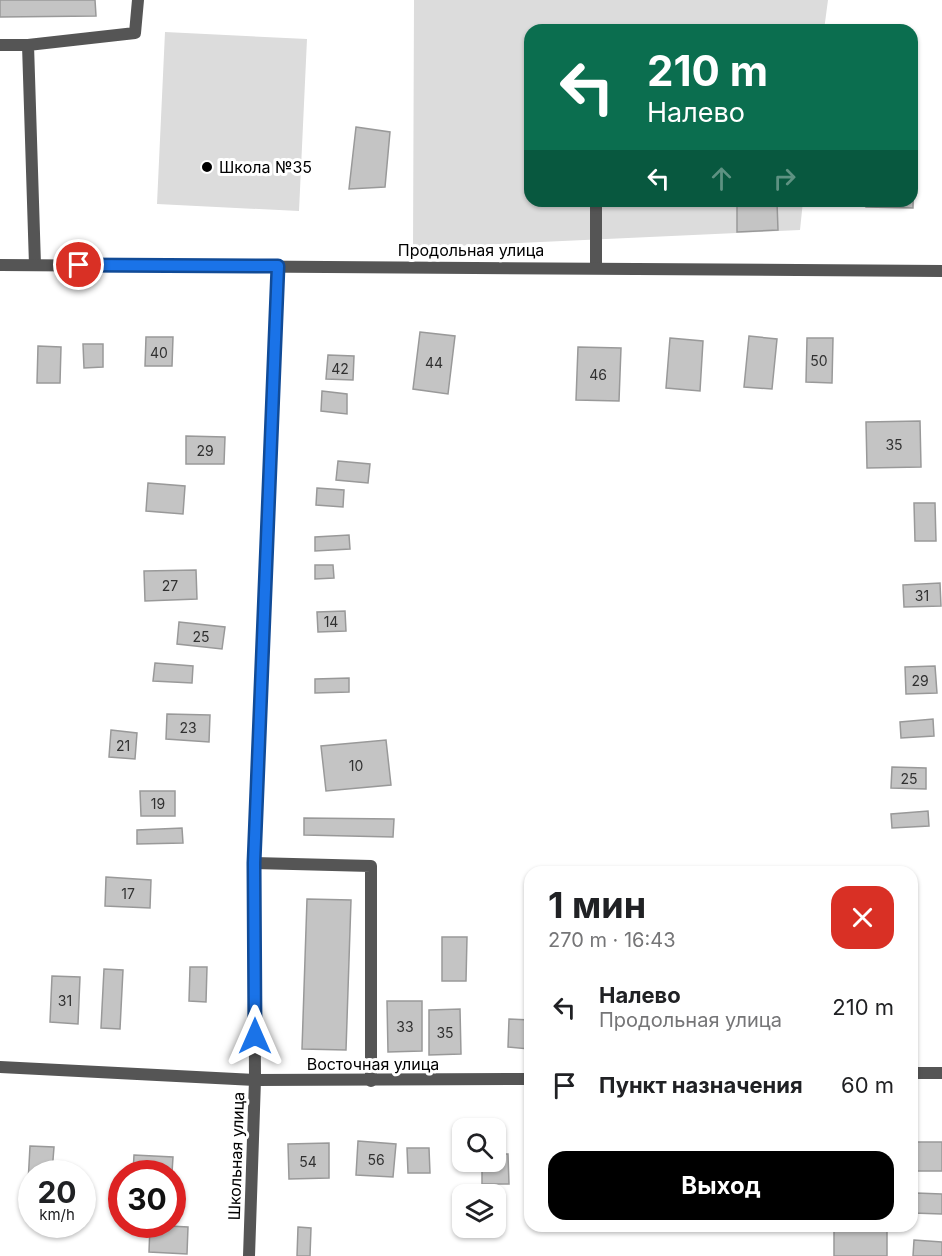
<!DOCTYPE html>
<html lang="ru">
<head>
<meta charset="utf-8">
<style>
	:root { --surface:#fff; --page:#f2f2f2; --text:#202124; --muted:#757577; --accent:#000 }
	body { margin:0; font-family:Inter,sans-serif; background:var(--page); color:var(--text); height:100vh; display:flex; flex-direction:column; font-size:22px; white-space:nowrap }
	* { box-sizing:border-box; margin:0 }
	p { font-size:20px; color:var(--muted) }
	.icon { flex:none; width:33px; height:33px; fill:none; stroke:currentColor; stroke-width:2; stroke-linecap:round; stroke-linejoin:round }
	.map { position:relative; flex:1; overflow:hidden }
	.side { position:absolute; left:524px; top:866px; width:394px; height:366px; display:flex; flex-direction:column; background:var(--surface); border-radius:18px; box-shadow:0 2px 4px #0004 }
	.side>* { flex:none }
	.hud { position:absolute; left:524px; top:24px; width:394px; height:183px; border-radius:18px; box-shadow:0 2px 4px #0004; background:#0b6e4f; color:#fff; overflow:hidden }
	.controls { position:absolute; left:452px; top:1118px; display:grid; gap:12px }
	.controls a { display:grid; place-items:center; width:54px; height:54px; border-radius:12px; background:var(--surface); box-shadow:0 2px 4px #0004; font-size:30px }
	.speed { position:absolute; left:18px; top:1160px; display:flex; gap:12px; font-size:30px; font-weight:700; text-align:center }
	.speed>* { display:grid; place-content:center; width:78px; height:78px; border-radius:50%; background:var(--surface); box-shadow:0 2px 4px #0004; line-height:1 }
	.speed small { font-size:15px; font-weight:400 }
	.speed .limit { border:9px solid #d22; background:#fff; color:#111 }
	.pin { position:absolute; display:grid; place-items:center; width:51px; height:51px; color:#fff; margin:-26px; border:3px solid #fff; border-radius:50%; box-shadow:0 2px 6px #0007 }
	.me { position:absolute; width:66px; margin:-33px; rotate:0deg; stroke-linejoin:round; filter:drop-shadow(0 0 4px #0008) }
	.turn { display:flex; align-items:center; gap:21px; height:126px; padding:0 24px; font-size:27px }
	.turn .icon { width:78px; height:78px; stroke-width:2.5 }
	.turn b { display:block; font-size:42px; line-height:51px }
	.lanes { display:flex; align-items:center; height:57px; padding:0 24px; background:#0003; justify-content:center; gap:30px; direction:ltr }
	.lanes .off { opacity:.35 }
	.round { display:grid; place-items:center; flex:none; width:63px; height:63px; border-radius:18px; background:var(--page) }
	.head { display:flex; align-items:center; justify-content:space-between; height:102px; padding:0 24px }
	h1 { font-size:36px; font-weight:700; line-height:45px }
	.cta { display:flex; gap:12px; margin-top:auto; padding:12px 24px }
	.cta a { flex:1; height:69px; border-radius:18px; background:var(--accent); color:#fff; font-size:24px; font-weight:700; line-height:69px; text-align:center }
	ul { padding:0; list-style:none }
	li { display:flex; align-items:center; gap:18px; height:78px; padding:0 24px }
	li div { flex:1 }
	li b { display:block; font-size:22px }
	li em { font-style:normal }
	.map>svg:first-child { display:block }
	.green { fill:#dcdcdc }
	.building { fill:#c4c4c4; stroke:#999; stroke-width:1.5 }
	.lines { fill:none; stroke-linecap:round; stroke-linejoin:round }
	.service { stroke:#555; stroke-width:12 }
	.minor { stroke:#555; stroke-width:12 }
	.tertiary { stroke:#555; stroke-width:12 }
	.route-casing { stroke:#114b97; stroke-width:15 }
	.route { stroke:#1a73e8; stroke-width:10 }
	.poi-dot { fill:#000; stroke:#fff; stroke-width:2 }
	.labels { text-anchor:middle; dominant-baseline:central; stroke-width:6; stroke-linejoin:round; paint-order:stroke }
	.number-label { font-size:14px; fill:#313131 }
	.poi-label { font-size:16px; fill:#000; stroke:#fff; text-anchor:start }
	.street-label { font-size:16px; fill:#000; stroke:#fff }
</style>
</head>
<body>
<div class="map">
<svg width="942" height="1256" viewBox="0 0 942 1256">
	<rect width="100%" height="100%" fill="#fff"/>
	<path class="green" d="M414,0H828L824,30H530V201H803L800,230L413,248Z
		M165,32L307,39L299,211L157,204Z"/>
	<path class="building" d="M0,0H95L96,16L0,17Z
		M912,71H916L913,208L866,207V201H912Z
		M356,127L390,132L385,187L349,189Z
		M777,202L778,230L737,232V203Z
		M420,332L455,336L448,394L413,389Z
		M749,336L777,339L772,389L744,387Z
		M146,337H173L172,366H145Z
		M670,338L703,341L700,391L666,388Z
		M807,338H833L832,383L806,382Z
		M83,344H103V367L84,368Z
		M38,346L61,347L60,383H37Z
		M578,347L621,348L619,401L576,400Z
		M328,355L354,356L353,380L326,379Z
		M322,391L347,394V414L321,411Z
		M920,421L921,467L867,468L866,422Z
		M186,436L225,437L224,464H186Z
		M338,461L370,464L368,483L336,480Z
		M148,483L185,486L183,514L146,511Z
		M317,488L344,490L343,507L316,505Z
		M914,503H935L936,541H915Z
		M349,535L350,549L315,551V537Z
		M315,565H333L334,578L315,579Z
		M196,570L197,599L145,601L144,571Z
		M940,583L941,606L904,607L903,585Z
		M345,611L346,631L318,632L317,612Z
		M179,622L225,627L222,649L177,644Z
		M155,663L193,666L192,683L153,681Z
		M935,666L937,693L906,694L905,667Z
		M349,678V692L315,693V679Z
		M167,714L210,715L209,742L166,739Z
		M933,719L934,736L901,738L900,722Z
		M111,730L137,733L135,759L109,757Z
		M386,740L391,785L326,791L321,746Z
		M892,767L926,768V789L891,788Z
		M140,791H175V816H141Z
		M928,811L929,826L892,828L891,814Z
		M304,818L394,819L393,837L304,835Z
		M182,828L183,843L137,844V830Z
		M106,877L151,880L150,908L105,906Z
		M307,899L351,900L346,1050L302,1049Z
		M912,933H916L917,952H912Z
		M442,937H467L466,981H442Z
		M190,967H207L206,1002L189,1001Z
		M104,969L123,970L120,1029L101,1028Z
		M52,976L80,977L78,1024L50,1022Z
		M387,1001H422V1051L388,1052Z
		M460,1009L461,1054L429,1055V1010Z
		M509,1019L530,1020L529,1049L508,1047Z
		M358,1141L396,1144L393,1177L356,1175Z
		M912,1142H942V1171H912Z
		M329,1143V1178L289,1179L288,1144Z
		M30,1146L54,1147L52,1173H32V1202H27Z
		M407,1148H429L430,1173H408Z
		M495,1154H508L509,1184H482V1161H495Z
		M134,1155L173,1157L172,1173H133Z
		M916,1193L942,1194V1214L913,1213Z
		M150,1225L188,1227L187,1254L149,1252Z
		M298,1227L311,1228L310,1256H297Z
		M834,1231H887V1256H834Z
		M914,1240L942,1242V1256H913Z"/>
	<g class="lines">
		<path class="service" d="M0,45H28L35,265
			M28,45L135,33L138,0
			M596,201V268
			M254,863L371,866V1081"/>
		<path class="minor" d="M0,1067L255,1080L530,1079
			M912,1073H942
			M249,1256L255,1080L254,863L278,266"/>
		<path class="tertiary" d="M0,265L942,271"/>
	</g>
	<g class="lines">
		<g class="route-casing">
			<path id="route" d="M79,265L278,266L254,863L255,1036"/>
		</g>
		<use href="#route" class="route"/>
	</g>
	<circle class="poi-dot" cx="207" cy="167" r="6"/>
	<g class="labels">
		<g class="number-label">
			<text x="159" y="352">40</text>
			<text x="819" y="360">50</text>
			<text x="434" y="362">44</text>
			<text x="340" y="368">42</text>
			<text x="598" y="374">46</text>
			<text x="894" y="444">35</text>
			<text x="205" y="450">29</text>
			<text x="170" y="585">27</text>
			<text x="922" y="595">31</text>
			<text x="331" y="621">14</text>
			<text x="201" y="636">25</text>
			<text x="920" y="680">29</text>
			<text x="188" y="727">23</text>
			<text x="123" y="745">21</text>
			<text x="356" y="765">10</text>
			<text x="909" y="778">25</text>
			<text x="158" y="803">19</text>
			<text x="128" y="893">17</text>
			<text x="65" y="1000">31</text>
			<text x="405" y="1026">33</text>
			<text x="445" y="1032">35</text>
			<text x="376" y="1159">56</text>
			<text x="308" y="1161">54</text>
		</g>
		<g class="poi-label">
			<text x="219" y="167">Школа №35</text>
		</g>
		<g class="street-label">
			<text x="471" y="250">Продольная улица</text>
			<text x="373" y="1064">Восточная улица</text>
			<text transform="translate(236 1156) rotate(-88)">Школьная улица</text>
		</g>
	</g>
</svg>
<div class="controls">
<a><svg class="icon" aria-label="search" viewBox="0 0 24 24"><circle cx="10" cy="10" r="6"/><path d="M15 15l6 6"/></svg></a>
<a><svg class="icon" aria-label="layers" viewBox="0 0 24 24"><path d="M12 4l9 5-9 5-9-5zM3 14l9 5 9-5"/></svg></a>
</div>
<div class="speed"><div>20<small>km/h</small></div><div class="limit">30</div></div>
<div class="pin" style="left:79px;top:265px;background:#d93025"><svg class="icon" aria-label="arrive" viewBox="0 0 24 24"><path d="M6 21V4h12l-3 4 3 4H6"/></svg></div>
<svg class="me" style="left:255px;top:1036px" viewBox="-20 -20 40 40"><path d="M0-17L14 15 0 8-14 15z" fill="#1a73e8" stroke="#fff" stroke-width="4"/></svg>
<div class="hud">
<div class="turn"><svg class="icon" aria-label="left" viewBox="0 0 24 24"><path d="M17 20v-9H6M10 6l-5 5 5 5"/></svg><div><b>210 m</b>Налево</div></div>
<div class="lanes"><svg class="icon" aria-label="left" viewBox="0 0 24 24"><path d="M17 20v-9H6M10 6l-5 5 5 5"/></svg><svg class="icon off" aria-label="ahead" viewBox="0 0 24 24"><path d="M12 20V5M6 11l6-6 6 6"/></svg><svg class="icon off" aria-label="right" viewBox="0 0 24 24"><path d="M7 20v-9h11M14 6l5 5-5 5"/></svg></div>
</div>
<section class="side">
<div class="head"><div><h1>1 мин</h1><p>270 m · 16:43</p></div><a class="round" style="background:#d93025;color:#fff"><svg class="icon" aria-label="close" viewBox="0 0 24 24"><path d="M6 6l12 12M18 6L6 18"/></svg></a></div>
<ul>
<li><svg class="icon" aria-label="left" viewBox="0 0 24 24"><path d="M17 20v-9H6M10 6l-5 5 5 5"/></svg><div><b>Налево</b><p>Продольная улица</p></div><em>210 m</em></li>
<li><svg class="icon" aria-label="arrive" viewBox="0 0 24 24"><path d="M6 21V4h12l-3 4 3 4H6"/></svg><div><b>Пункт назначения</b></div><em>60 m</em></li>
</ul>
<div class="cta"><a>Выход</a></div>
</section>
</div>
</body>
</html>
